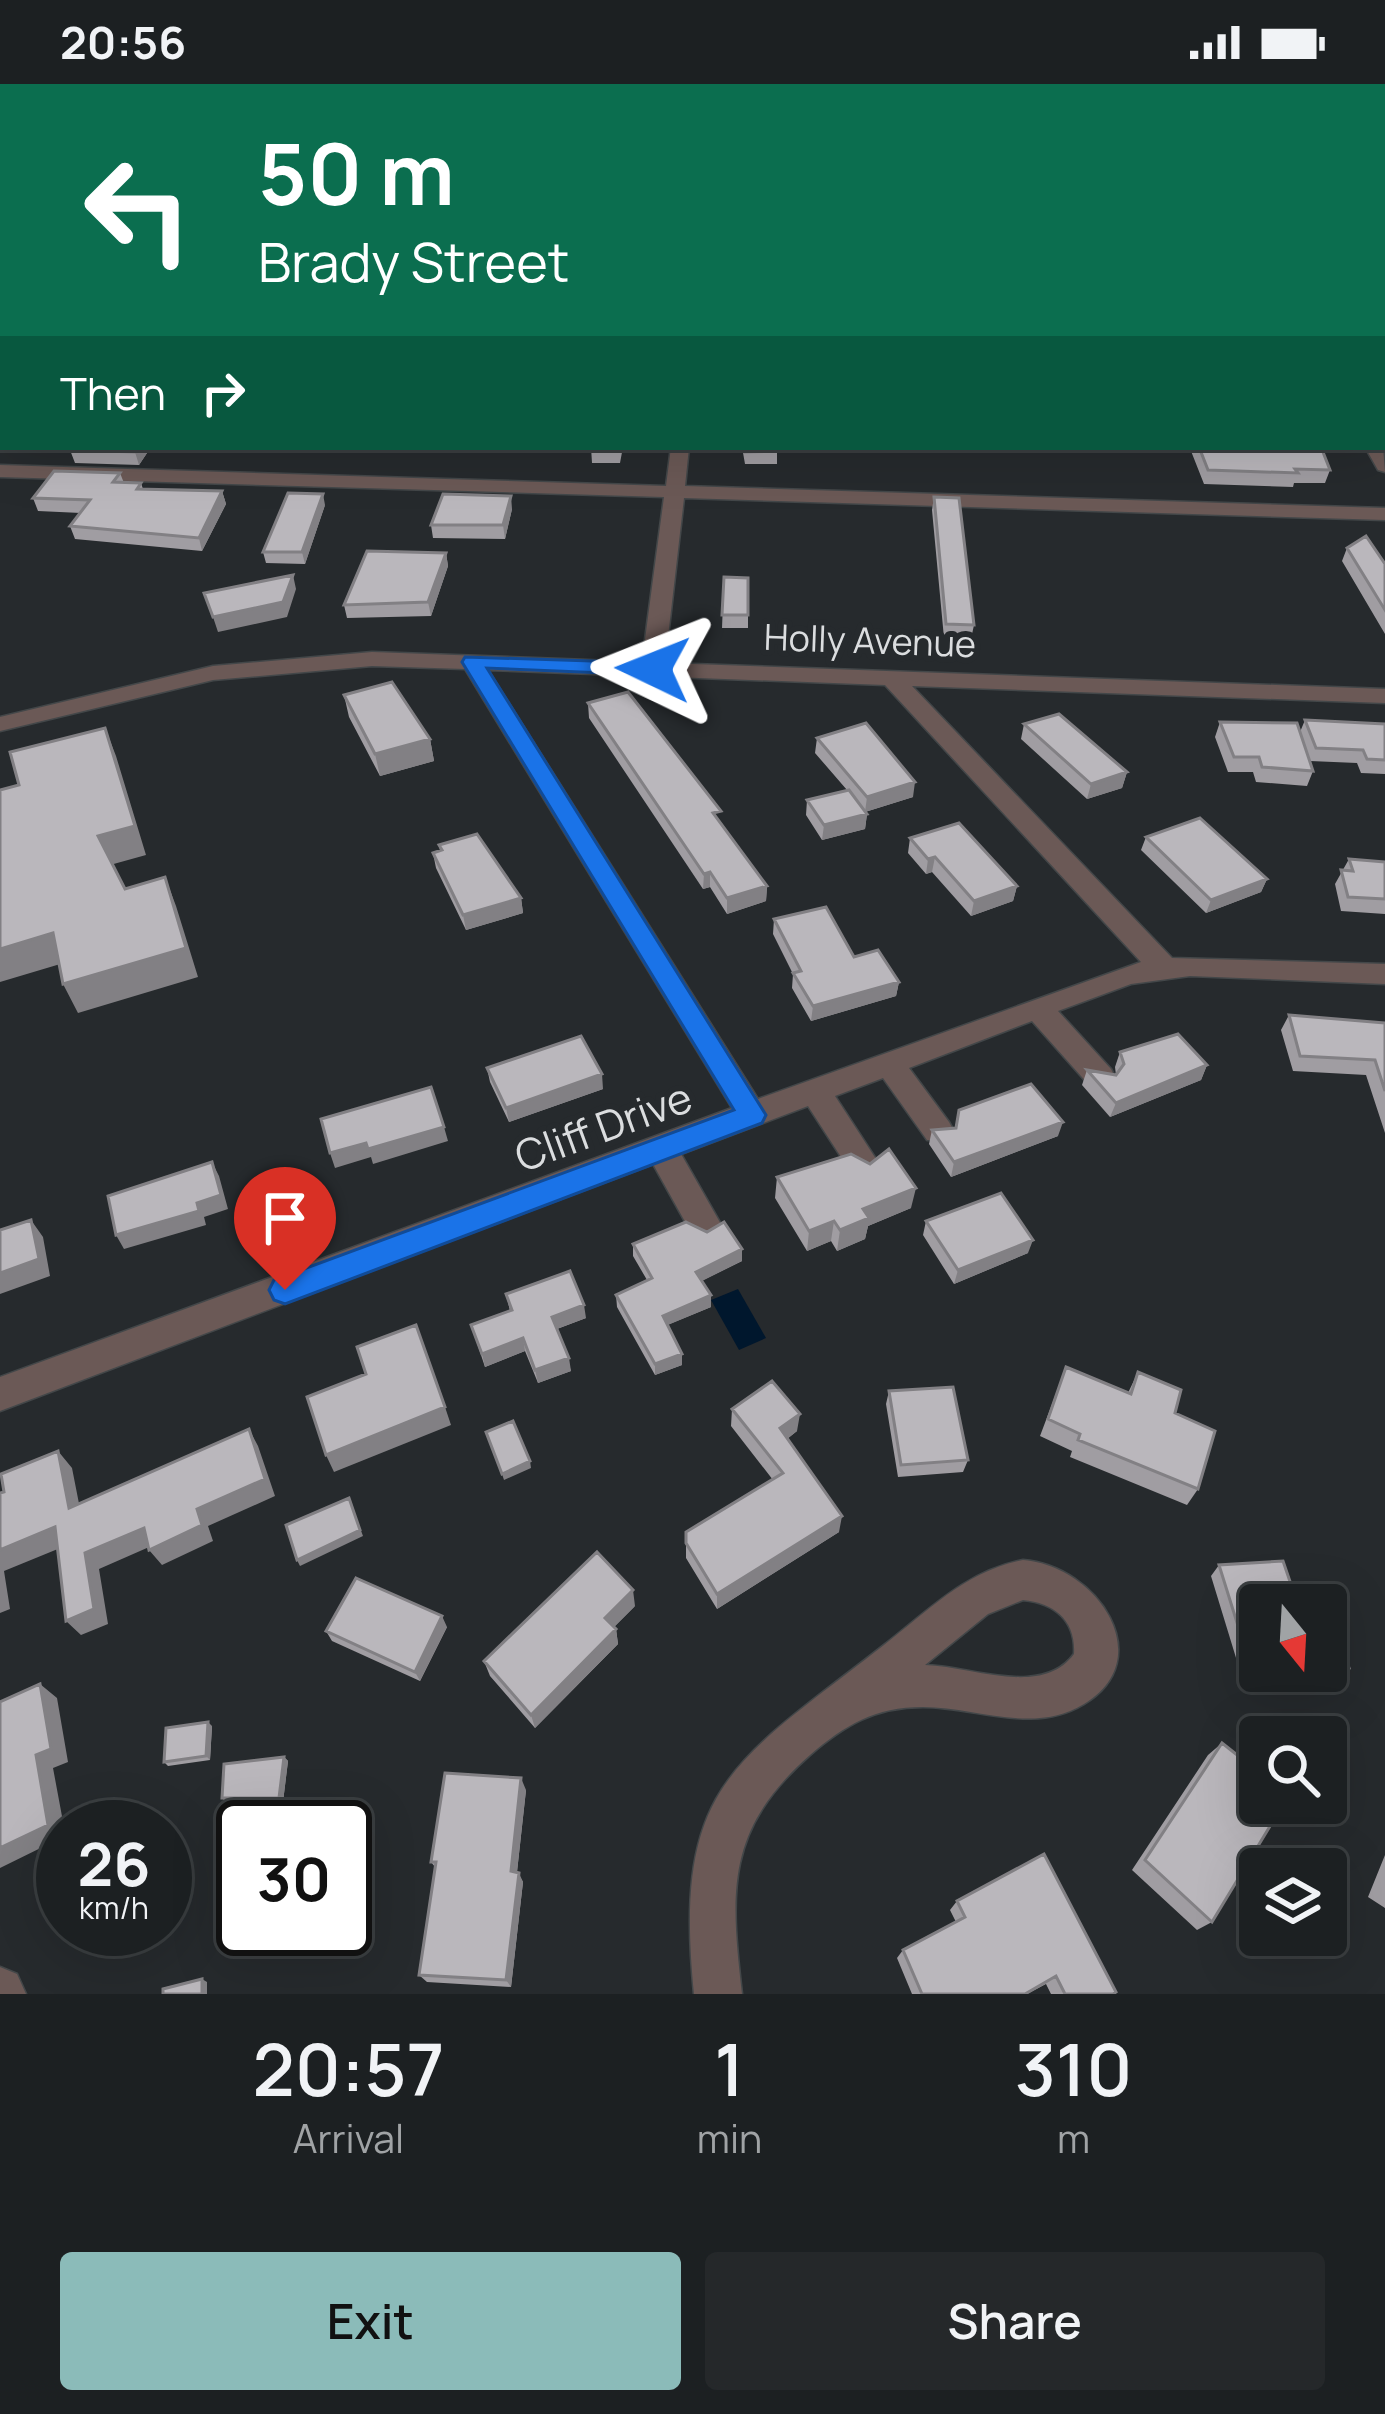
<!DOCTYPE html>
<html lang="en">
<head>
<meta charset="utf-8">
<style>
	:root { --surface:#1c2022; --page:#25282a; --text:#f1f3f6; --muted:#a0a3a5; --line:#3a3e40; --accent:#8bbbb9 }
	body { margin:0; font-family:Manrope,sans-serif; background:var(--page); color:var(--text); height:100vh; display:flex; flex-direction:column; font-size:45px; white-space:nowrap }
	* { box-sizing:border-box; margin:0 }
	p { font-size:39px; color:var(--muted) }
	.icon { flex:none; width:66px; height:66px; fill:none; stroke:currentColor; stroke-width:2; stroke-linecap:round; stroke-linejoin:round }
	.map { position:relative; height:1910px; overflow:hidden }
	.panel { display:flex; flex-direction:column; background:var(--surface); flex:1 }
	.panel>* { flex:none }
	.hud { position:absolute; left:0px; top:0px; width:1386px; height:366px; box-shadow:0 12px 48px #0002,0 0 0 3px var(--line); background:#0b6e4f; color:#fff; overflow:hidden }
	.needle { width:78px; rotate:162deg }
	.fabs { position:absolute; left:1239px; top:1500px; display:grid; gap:24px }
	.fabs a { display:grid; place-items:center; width:108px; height:108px; border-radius:12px; background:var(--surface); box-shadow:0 12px 48px #0002,0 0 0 3px var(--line); font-size:60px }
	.speed { position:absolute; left:36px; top:1716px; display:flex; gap:24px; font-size:60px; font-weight:700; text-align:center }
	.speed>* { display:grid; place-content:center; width:156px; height:156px; border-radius:50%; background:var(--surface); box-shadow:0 12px 48px #0002,0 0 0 3px var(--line); line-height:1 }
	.speed small { font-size:30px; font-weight:400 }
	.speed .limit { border:6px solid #111; border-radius:18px; background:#fff; color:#111 }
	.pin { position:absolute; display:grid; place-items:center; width:102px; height:102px; color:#fff; margin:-123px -51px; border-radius:50% 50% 50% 0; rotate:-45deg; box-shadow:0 0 12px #0007 }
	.pin .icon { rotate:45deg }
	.me { position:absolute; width:132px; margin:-66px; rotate:272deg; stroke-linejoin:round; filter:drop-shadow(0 0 9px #0008) }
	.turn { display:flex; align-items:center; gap:42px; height:252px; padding:0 60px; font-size:54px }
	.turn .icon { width:156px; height:156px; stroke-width:2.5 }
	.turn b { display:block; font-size:84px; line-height:102px }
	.then { display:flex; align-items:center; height:114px; padding:0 60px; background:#0003; gap:24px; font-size:45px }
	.eta { display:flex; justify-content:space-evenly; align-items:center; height:204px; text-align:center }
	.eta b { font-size:72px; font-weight:600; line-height:84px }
	.action { display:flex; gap:24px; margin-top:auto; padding:24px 60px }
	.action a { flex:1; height:138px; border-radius:12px; background:var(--accent); color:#111; font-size:48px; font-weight:600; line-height:138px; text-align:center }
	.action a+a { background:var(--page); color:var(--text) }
	.status { display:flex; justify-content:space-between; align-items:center; height:84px; padding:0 60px; background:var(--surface); direction:ltr }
	.status svg { height:33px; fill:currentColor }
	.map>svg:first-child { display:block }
	.water { fill:#00172d }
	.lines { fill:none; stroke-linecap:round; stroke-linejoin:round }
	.minor-casing { stroke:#434749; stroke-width:3 }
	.major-casing { stroke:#434749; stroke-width:3 }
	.minor { fill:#6b5956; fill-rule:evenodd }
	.major { fill:#ac8881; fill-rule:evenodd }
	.wall { fill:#a09da2 }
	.shaded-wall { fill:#828084 }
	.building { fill:#bab7bc; stroke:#828084; stroke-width:3 }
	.route { fill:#1a73e8; stroke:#114b97; stroke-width:3 }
	.labels { text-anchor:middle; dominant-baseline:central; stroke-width:12; stroke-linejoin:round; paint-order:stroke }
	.far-street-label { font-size:36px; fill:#dbdddf; stroke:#262a2d }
	.street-label { font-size:42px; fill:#dbdddf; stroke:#262a2d }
</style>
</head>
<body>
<div class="status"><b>20:56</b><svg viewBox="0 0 49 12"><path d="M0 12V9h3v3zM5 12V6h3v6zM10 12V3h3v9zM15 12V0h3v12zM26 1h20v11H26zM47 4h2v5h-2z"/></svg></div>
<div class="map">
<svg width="1385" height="1910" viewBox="0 0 1385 1910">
	<rect width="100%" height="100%" fill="#262a2d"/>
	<path class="water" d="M738,1205L766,1254L739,1266L711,1216Z"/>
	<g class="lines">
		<g class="minor-casing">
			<path id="minor" d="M189,0H201L187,3Z
				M0,28H3V36H0Z
				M1383,142H1385V152H1383Z
				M3,209V221L0,222V210Z
				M671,363H689L685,402L1385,424V436L684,414L665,579L1385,605V619L912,602L1172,874L1385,880V900L1190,892L1131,900L1058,927L1111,985L1115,993L1111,1001H1089L1032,937L909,984L949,1038L954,1047L949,1056H927L883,994L835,1012L876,1075L881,1084L876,1093L865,1097L854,1093L808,1022L681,1070L722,1142L717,1152L705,1156L693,1152L653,1080L0,1327V1293L732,1024L465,585L372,582L213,596L0,647V633L213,582L372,568L642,578L664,413L0,393V381L666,402ZM488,586L885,601L1141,878L758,1015Z
				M1365,363H1383L1385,388L1378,386Z
				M1023,1476C1098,1482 1159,1575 1084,1620C1033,1651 977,1623 923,1623C875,1623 845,1641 810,1671C726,1745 730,1806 742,1910H694C673,1701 733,1679 884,1561C929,1526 966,1487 1023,1476ZM1023,1516C1055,1519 1076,1537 1074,1570C1042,1614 971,1582 925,1581L988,1530Z
				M0,1883L17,1890L26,1910H0Z"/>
		</g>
		<g class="major-casing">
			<path id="major" d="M0,40H3V48H0Z
				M0,144H3V152H0Z
				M1383,186H1385V196H1383Z"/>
		</g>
		<use href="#minor" class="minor"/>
		<use href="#major" class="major"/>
	</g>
	<path class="wall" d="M414,0H451L450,3H421Z
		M72,363H151L139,381L75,379L70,366Z
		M591,363H623L620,379H592Z
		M742,363H777V380H745Z
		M1192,363H1321L1330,386L1325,399H1294L1293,403L1204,400L1191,367Z
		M120,389L124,399H141L143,405L222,407L226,420L202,467L75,455L70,442L81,429L38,427L33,414Z
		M934,413L974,541L971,555L944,554L932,426Z
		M325,421L305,480L266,479L263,468Z
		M512,425L505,455L433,454L431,441Z
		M1347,464L1385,480V550L1342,477Z
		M446,469L448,482L431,532L347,534L344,521Z
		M724,493L748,494V544H722Z
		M344,611L430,655L434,677L380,692L349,633Z
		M588,619L720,739L767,802L766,817L727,830L710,803L703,805L589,634Z
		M1305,636L1385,640V690L1361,689L1357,679L1310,677L1313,687L1307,702L1256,698L1253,688H1228L1215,653L1220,638L1300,648Z
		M1024,640L1127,688L1122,704L1087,715L1021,655Z
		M817,654L913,713L865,728L867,730L865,745L822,756L806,731L807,716L847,706L815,669Z
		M1146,753L1267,795L1261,808L1206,829L1141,766Z
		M910,754L1017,802L1013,817L971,832L932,788L926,790L908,769Z
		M439,761L521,814L523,829L466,846L436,784L433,769L440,767Z
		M1349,775L1385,778V830L1341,827L1335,800Z
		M774,835L854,873L899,898L896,912L811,937L792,904L793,890L773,850Z
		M1289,931L1385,939V1049L1366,991L1293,987L1281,946Z
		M1120,968L1207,981L1201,996L1110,1033L1082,1001L1087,986L1116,991L1115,983Z
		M487,984L603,1005L509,1038L490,998Z
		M959,1026L1058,1052L951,1093L929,1060L932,1046L955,1044Z
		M777,1093L911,1124L868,1142L865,1155L837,1167L831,1157L807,1167L775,1114Z
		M926,1137L1028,1169L954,1200L923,1151Z
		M633,1160L742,1177L701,1197L711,1211V1223L667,1241L682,1270V1281L655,1291L617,1223L616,1211L647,1196L633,1172Z
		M506,1210L586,1234L557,1245L571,1287L538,1299L525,1267L485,1283L471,1241L510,1227Z
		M1066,1283L1128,1309L1138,1288L1175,1329L1198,1405L1187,1421L1070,1373L1072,1367L1040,1352Z
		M889,1307L968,1376L963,1388L898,1393L886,1320Z
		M732,1325L797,1347L787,1355L839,1448L717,1525L686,1474V1448L773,1396L731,1342Z
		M1219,1481L1260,1587H1326V1529L1349,1584L1338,1594L1244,1600L1211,1492Z
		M635,1522L614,1543L616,1545L618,1560L535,1644L490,1592L484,1577Z
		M447,1543L420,1597L332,1557L326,1547Z
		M212,1642L210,1676L168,1682L164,1678Z
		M1222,1659L1212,1838L1197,1846L1132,1786L1208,1671Z
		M284,1673L288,1677L283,1718H226L222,1714Z
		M526,1706L517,1788L523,1798L511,1903L427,1898L419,1891L435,1783L431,1778Z
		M1385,1771V1824L1368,1813Z
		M957,1817L1113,1910H1051L1046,1900L1027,1910H912L897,1874L903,1866L956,1838L950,1826Z"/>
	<path class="shaded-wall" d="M625,0H668L653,3H610Z
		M138,363H151L139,381L135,368Z
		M222,407L226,420L202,467L199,454Z
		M323,410L325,421L305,480L302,468Z
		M511,412L512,425L505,455L503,441Z
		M446,469L448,482L431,532L428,518Z
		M293,491L296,505L287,533L218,548L213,533Z
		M105,644L116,672L146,771L110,781L98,752Z
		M430,655L434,677L380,692L375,670Z
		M1127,688L1122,704L1087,715L1091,700Z
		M915,698L913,713L865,728L867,713Z
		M867,730L865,745L822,756L824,741Z
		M935,773L932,788L926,790L928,775Z
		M710,788V803L703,805L704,790Z
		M165,793L176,822L198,893L78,929L63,900Z
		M1267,795L1261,808L1206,829L1211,816Z
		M767,802L766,817L727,830V814Z
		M1017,802L1013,817L971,832L974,817Z
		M521,814L523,829L466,846L463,831Z
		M53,849L67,878L0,898V865Z
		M899,898L896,912L811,937L813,922Z
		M1207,981L1201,996L1110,1033L1116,1019Z
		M602,990L603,1005L509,1038L506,1024Z
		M1063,1038L1058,1052L951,1093L954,1078Z
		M444,1043L448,1057L373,1080L371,1073L335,1084L330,1069L366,1059Z
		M212,1078L219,1092L228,1125L204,1133L206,1141L124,1165L116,1151L197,1119Z
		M916,1104L911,1124L868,1142L865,1155L837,1167L840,1146L863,1125Z
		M31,1136L43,1153L50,1192L0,1210V1189Z
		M834,1137L831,1157L807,1167L809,1147Z
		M1033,1156L1028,1169L954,1200L958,1186Z
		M742,1165V1177L696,1200V1188Z
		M711,1211V1223L663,1243V1232Z
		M584,1221L586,1234L554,1246L552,1233Z
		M523,1254L525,1267L485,1283L482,1270Z
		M682,1270V1281L655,1291V1280Z
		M569,1274L571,1287L538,1299L535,1286Z
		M445,1323L451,1341L334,1388L326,1371Z
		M800,1330L797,1347L778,1362L780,1344Z
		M249,1345L258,1362L275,1412L208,1442L213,1457L162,1481L149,1466L197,1425Z
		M58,1367L72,1384L83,1440L69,1424Z
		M530,1377L531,1384L504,1396L502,1390Z
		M349,1414L363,1452L300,1482L297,1476Z
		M842,1432L839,1448L717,1525V1510Z
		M55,1443L70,1460L4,1487L10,1525L0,1529V1466Z
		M144,1444L156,1460L99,1485L108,1540L81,1551L66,1537L85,1469Z
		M633,1506L635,1522L608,1549L605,1534Z
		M442,1532L447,1543L420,1597L415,1588Z
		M616,1545L618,1560L535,1644L531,1631Z
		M40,1600L57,1614L68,1678L53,1684L64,1743L63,1753L0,1784V1764L36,1671Z
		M208,1638L212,1642L210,1676L206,1672Z
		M284,1673L288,1677L283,1718L279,1714Z
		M521,1694L526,1706L516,1797L511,1787Z
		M519,1789L523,1798L511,1903L506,1896Z
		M202,1895L207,1898V1910H202Z"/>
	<path class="building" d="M0,0H156L154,3H3V7H0Z
		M521,0H625L610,3H529Z
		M736,0H975L978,3H736Z
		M1383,240H1385V276L1383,273Z
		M3,301V345H0V304Z
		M72,363H138L135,368L70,366Z
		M591,363H620L619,365H591Z
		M745,363H777L778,367L745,368Z
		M1199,363H1321L1330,386L1295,385L1298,389L1208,386Z
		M54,387L120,389L113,398L141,399L137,405L222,407L199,454L70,442L90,416L33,414Z
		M288,409L323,410L302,468H263Z
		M443,410L511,412L503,441H431Z
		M934,413L959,414L974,541L946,540Z
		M1366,452L1385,480V526L1347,464Z
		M367,467L446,469L428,518L344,521Z
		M293,491L283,518L213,533L204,509Z
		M724,493L748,494V531H722Z
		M392,598L430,655L375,670L344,611Z
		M628,608L721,727L713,729L767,802L727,814L710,788L704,790L588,619Z
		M1059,630L1127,688L1091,700L1024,640Z
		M1305,636L1385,640V676L1367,675L1363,666L1316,664Z
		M1220,638L1297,639L1313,687L1262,683L1259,673H1234Z
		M866,639L915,698L867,713L817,654Z
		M105,644L135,742L98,752L125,805L165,793L186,864L63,900L53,849L0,865V706L19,701L10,668Z
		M849,706L867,730L824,741L807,716Z
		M1200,734L1267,795L1211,816L1146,753Z
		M959,739L1017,802L974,817L935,773L928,775L910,754Z
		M477,750L521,814L463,831L433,769L442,766L439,761Z
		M1349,775L1385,778V815L1348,813L1341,786L1353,787Z
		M826,823L854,873L878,866L899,898L813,922L793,889L801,887L774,835Z
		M1289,931L1385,939V1007L1375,976L1300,972Z
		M1178,950L1207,981L1116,1019L1087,986L1116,991L1124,980L1120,968Z
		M581,952L602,990L506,1024L487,984Z
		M1031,1000L1063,1038L954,1078L932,1046L956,1044L959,1026Z
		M431,1003L444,1043L368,1065L366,1059L330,1069L321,1035Z
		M889,1065L916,1104L863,1125L869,1134L840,1146L834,1137L809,1147L777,1093L851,1070L870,1080Z
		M212,1078L221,1111L197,1119L199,1127L116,1151L108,1112Z
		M1001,1109L1033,1156L958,1186L926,1137Z
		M31,1136L39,1175L0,1189V1146Z
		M686,1138L707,1148L724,1138L742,1165L696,1188L711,1211L663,1232L682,1270L655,1280L616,1211L652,1194L633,1160Z
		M570,1187L584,1221L552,1233L569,1274L535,1286L523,1254L482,1270L471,1241L512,1226L506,1210Z
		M416,1241L445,1323L326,1371L307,1313L366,1290L357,1263Z
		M1066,1283L1131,1310L1138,1288L1181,1306L1175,1329L1215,1347L1198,1405L1078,1356L1080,1350L1048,1335Z
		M772,1297L800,1330L780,1344L842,1432L717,1510L686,1459V1448L783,1389L732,1325Z
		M953,1303L968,1376L901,1381L889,1307Z
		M513,1337L530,1377L502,1390L486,1348Z
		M249,1345L265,1395L197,1425L202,1441L149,1466L144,1444L85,1469L94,1525L66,1537L55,1443L0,1466V1409L4,1408L1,1390L58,1367L69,1424Z
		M349,1414L360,1446L297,1476L286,1441Z
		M597,1468L633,1506L605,1534L616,1545L531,1631L484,1577Z
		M1283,1477L1298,1521H1260V1587H1304L1253,1590L1219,1481Z
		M356,1494L442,1532L415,1588L326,1547Z
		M1329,1528L1349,1584L1326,1586V1529Z
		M40,1600L51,1665L36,1671L48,1741L0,1764V1618Z
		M208,1638L206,1672L164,1678L166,1644Z
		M1222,1659L1260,1689V1719H1284L1212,1838L1145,1776Z
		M284,1673L279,1714H222L224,1680Z
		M445,1689L521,1694L511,1787L519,1789L506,1896L419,1891L436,1778H431Z
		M1044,1770L1116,1908L1113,1910H1065L1056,1892L1025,1910H922L903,1866L965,1833L957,1817Z
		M202,1895V1910H163V1905Z"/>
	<path class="route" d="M465,573L653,579L664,585L653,591L487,584L766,1031L762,1039L285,1220L274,1216L269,1206L274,1196L734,1026L462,578Z"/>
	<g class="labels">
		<g class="far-street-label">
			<text transform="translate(870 556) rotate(2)">Holly Avenue</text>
		</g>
		<g class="street-label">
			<text transform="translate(603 1042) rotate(-20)">Cliff Drive</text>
		</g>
	</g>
</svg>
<div class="fabs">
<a><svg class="needle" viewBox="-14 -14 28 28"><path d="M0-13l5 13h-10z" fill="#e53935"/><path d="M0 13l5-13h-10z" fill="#a0a3a5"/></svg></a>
<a><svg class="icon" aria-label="search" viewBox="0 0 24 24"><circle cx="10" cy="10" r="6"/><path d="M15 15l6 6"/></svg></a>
<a><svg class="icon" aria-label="layers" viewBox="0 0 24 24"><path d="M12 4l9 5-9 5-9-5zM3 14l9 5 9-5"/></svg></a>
</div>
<div class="speed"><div>26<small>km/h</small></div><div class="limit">30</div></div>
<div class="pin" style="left:285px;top:1206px;background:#d93025"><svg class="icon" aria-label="arrive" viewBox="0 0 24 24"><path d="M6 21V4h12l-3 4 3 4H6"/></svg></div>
<svg class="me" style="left:653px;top:585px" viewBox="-20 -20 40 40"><path d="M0-17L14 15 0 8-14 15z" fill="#1a73e8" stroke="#fff" stroke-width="4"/></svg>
<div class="hud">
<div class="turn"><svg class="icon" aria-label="left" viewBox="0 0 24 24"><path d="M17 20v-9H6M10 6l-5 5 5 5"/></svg><div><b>50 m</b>Brady Street</div></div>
<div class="then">Then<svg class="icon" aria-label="right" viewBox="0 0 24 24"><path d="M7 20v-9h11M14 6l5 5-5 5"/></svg></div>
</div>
</div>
<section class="panel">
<div class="eta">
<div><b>20:57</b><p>Arrival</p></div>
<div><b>1</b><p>min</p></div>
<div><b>310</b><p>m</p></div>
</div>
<div class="action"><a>Exit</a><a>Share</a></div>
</section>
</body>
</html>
